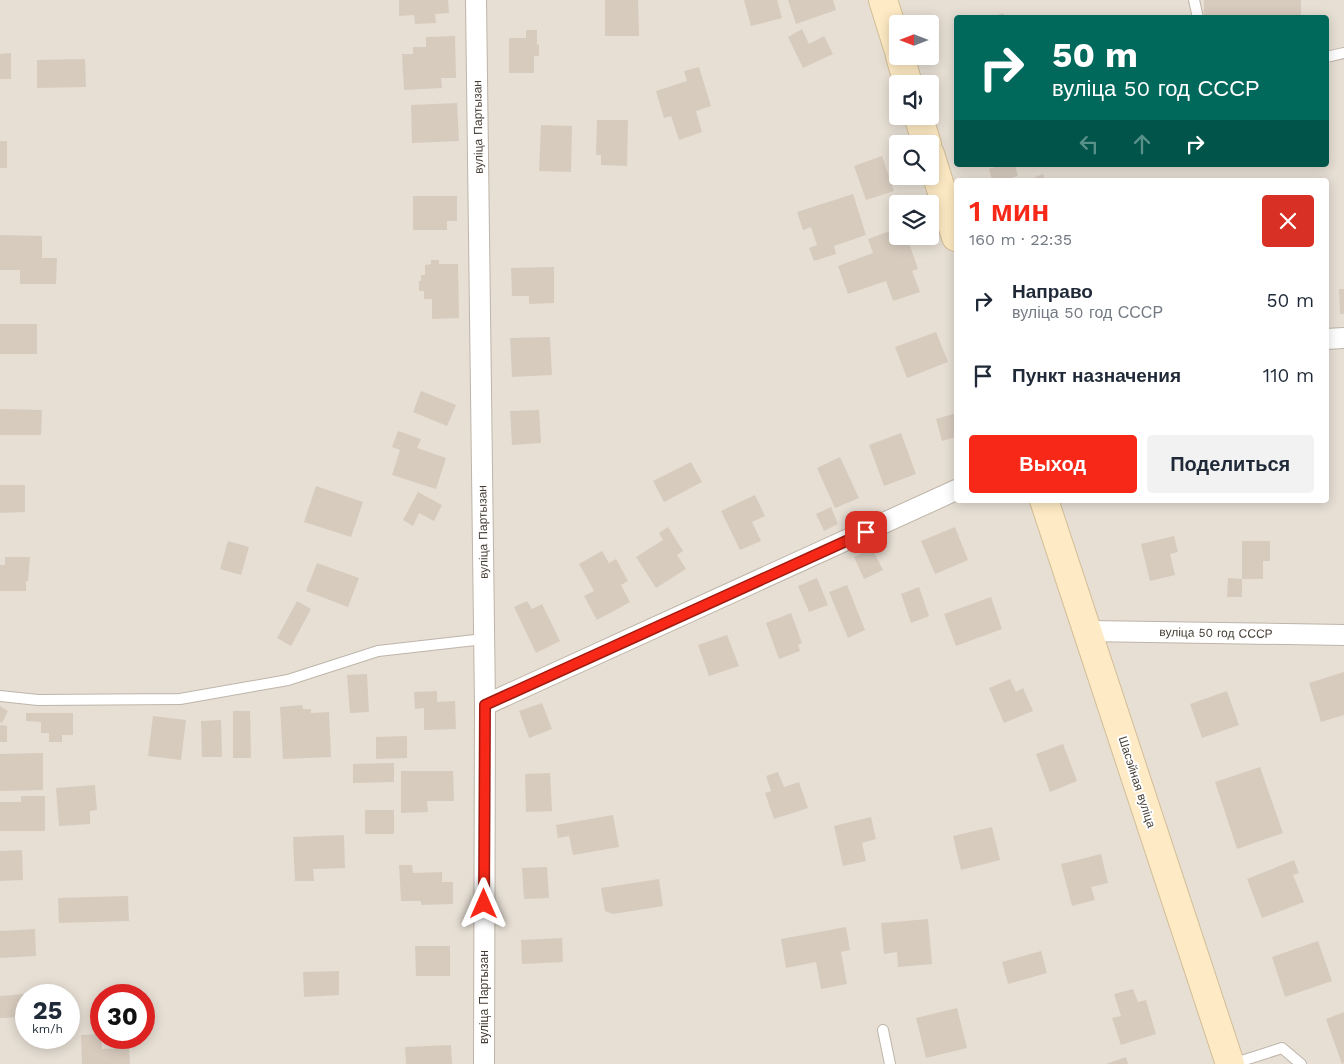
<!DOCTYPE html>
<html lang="ru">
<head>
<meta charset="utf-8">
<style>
	:root { --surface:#fff; --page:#f2f2f3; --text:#1f2937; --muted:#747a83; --accent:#f72818 }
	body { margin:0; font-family:"Work Sans",sans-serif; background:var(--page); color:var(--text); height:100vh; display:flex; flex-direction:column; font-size:19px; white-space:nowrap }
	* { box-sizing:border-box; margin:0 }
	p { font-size:16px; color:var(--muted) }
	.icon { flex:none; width:28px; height:28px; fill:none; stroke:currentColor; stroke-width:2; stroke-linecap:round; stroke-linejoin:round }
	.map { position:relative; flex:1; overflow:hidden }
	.side { position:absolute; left:954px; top:178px; width:375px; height:325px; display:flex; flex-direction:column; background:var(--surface); border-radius:5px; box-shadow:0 2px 12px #0003 }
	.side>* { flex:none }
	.top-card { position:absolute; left:954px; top:15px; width:375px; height:152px; border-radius:5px; box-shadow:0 2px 12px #0003; background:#00695c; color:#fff; overflow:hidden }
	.needle { width:32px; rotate:270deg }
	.fabs { position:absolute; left:889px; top:15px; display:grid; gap:10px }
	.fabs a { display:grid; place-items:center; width:50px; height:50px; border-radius:5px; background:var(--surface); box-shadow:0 2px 12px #0003; font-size:25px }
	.speed { position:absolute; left:15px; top:984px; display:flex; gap:10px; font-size:25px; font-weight:700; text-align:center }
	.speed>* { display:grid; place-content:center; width:65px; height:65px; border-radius:50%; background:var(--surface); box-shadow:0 2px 12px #0003; line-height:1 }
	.speed small { font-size:12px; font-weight:400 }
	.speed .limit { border:8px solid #d22; background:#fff; color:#111 }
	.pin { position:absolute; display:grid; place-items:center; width:42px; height:42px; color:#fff; margin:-21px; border-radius:10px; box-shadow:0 2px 8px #0006 }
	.me { position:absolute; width:55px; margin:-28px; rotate:0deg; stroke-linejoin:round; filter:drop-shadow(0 0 4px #0008) }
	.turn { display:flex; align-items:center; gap:18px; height:105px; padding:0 15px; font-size:22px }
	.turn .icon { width:65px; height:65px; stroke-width:2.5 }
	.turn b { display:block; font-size:35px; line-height:42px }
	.lanes { display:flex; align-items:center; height:48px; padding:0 15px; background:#0003; justify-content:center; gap:25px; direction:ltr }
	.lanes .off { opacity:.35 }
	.round { display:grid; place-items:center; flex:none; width:52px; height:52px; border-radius:5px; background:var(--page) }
	.head { display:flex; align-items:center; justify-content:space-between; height:85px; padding:0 15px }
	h1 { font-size:30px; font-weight:600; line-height:38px; color:var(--accent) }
	.primary-button { display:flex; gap:10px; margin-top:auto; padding:10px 15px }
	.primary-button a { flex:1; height:58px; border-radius:5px; background:var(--accent); color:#fff; font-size:20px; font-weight:600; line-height:58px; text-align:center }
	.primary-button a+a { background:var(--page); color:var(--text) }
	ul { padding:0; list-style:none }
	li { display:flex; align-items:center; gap:15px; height:75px; padding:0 15px }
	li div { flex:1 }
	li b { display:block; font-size:19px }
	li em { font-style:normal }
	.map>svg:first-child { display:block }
	.residential { fill:#e7dfd4; fill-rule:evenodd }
	.building { fill:#d7cbbe }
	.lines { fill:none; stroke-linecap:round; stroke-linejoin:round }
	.lane-casing { stroke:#beb5a9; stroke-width:12 }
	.street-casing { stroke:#beb5a9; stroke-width:22 }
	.secondary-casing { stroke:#d2bd96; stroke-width:30 }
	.lane { stroke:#fff; stroke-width:10 }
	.street { stroke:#fff; stroke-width:20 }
	.secondary { stroke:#feebc5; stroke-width:28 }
	.route-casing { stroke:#a11a10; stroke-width:12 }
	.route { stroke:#f72818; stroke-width:9 }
	.labels { text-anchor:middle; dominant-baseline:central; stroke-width:4; stroke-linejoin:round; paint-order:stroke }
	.street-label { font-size:12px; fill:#453e35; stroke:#fff }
</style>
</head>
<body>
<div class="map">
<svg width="1344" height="1064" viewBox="0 0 1344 1064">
	<rect width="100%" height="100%" fill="#f3eee6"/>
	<path class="residential" d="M0,0H1344V1064H0ZM956,18H1326V165H956ZM898,24H930V56H898ZM898,84H930V116H898ZM898,144H930V176H898ZM956,180H1326V500H956ZM898,204H930V236H898ZM26,995H69V1038H26ZM101,995H144V1038H101Z"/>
	<path class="building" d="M399,0H448L449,13L435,14L436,23L415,24L414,15L399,16Z
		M605,0H638L639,36H605Z
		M744,0H777L782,18L751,26Z
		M788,0H833L836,10L796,24Z
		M1204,0H1301V16L1204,15Z
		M1003,13L1005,18H993L992,17Z
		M802,29L809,44L824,36L833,54L803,68L788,37Z
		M526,30H537V45L539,44V56H534V73H509V38H526Z
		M455,36L456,78H441L442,88L404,90L402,54H413V47H426V37Z
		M11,53V79H0V54Z
		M85,59L86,87L37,88V60Z
		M699,67L711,106L696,111L702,132L679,140L671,116L664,118L656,91L687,81L684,71Z
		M457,103L459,141L412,143L411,105Z
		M597,120H628L627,166L601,165V155H596Z
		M541,125L572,126L571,172L539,171Z
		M0,141H7V168H0Z
		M882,156L894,191L866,200L854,166Z
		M1001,165H1015L1018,176L1004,180H992L989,169Z
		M1043,174L1045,180H1028Z
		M853,194L866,235L834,246L836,254L814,261L809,248L817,245L811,227L803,230L797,212Z
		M413,196H457V221H447V230H413Z
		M890,231L895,244L908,240L918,269L912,271L920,292L893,301L886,281L848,294L838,266L873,253L868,239Z
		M0,235L42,236V258H57L56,284H20V270H0Z
		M431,260H439V264H458L459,318L432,319V299H424V291H419V281H421V275H425V265L431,264Z
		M554,267V303L529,304V296H512L511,268Z
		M1339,289H1344V314H1340Z
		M0,324H37V354H0Z
		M936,332L948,362L907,378L895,347Z
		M550,337L552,375L512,377L510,338Z
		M421,391L456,405L447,426L413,412Z
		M0,409L42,410L41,435H0Z
		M539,410L541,443L512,445L510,411Z
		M956,413V437L942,441L936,419Z
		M398,431L421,439L417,448L446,458L436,489L392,475L400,450L392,447Z
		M901,433L916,474L884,486L869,445Z
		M840,457L859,498L835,508L817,468Z
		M691,462L702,482L664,502L653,481Z
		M0,485H25V512L0,513Z
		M316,486L363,502L351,537L304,522Z
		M418,492L442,505L434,521L419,513L413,526L403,520Z
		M755,495L765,516L752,522L761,541L740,550L721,511Z
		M831,507L838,524L824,531L816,514Z
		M668,527L683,551L677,555L686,569L656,588L636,557L663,540L659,533Z
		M955,527L968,560L935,574L921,541Z
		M1174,536L1178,552L1170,554L1175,575L1150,581L1141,544Z
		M228,541L249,547L241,575L220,569Z
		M1242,541H1270V561H1263V579H1242V597H1227L1228,578L1242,579Z
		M872,548L883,570L864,579L854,557Z
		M602,551L609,563L616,559L628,581L621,585L630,602L597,620L584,596L594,591L579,564Z
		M5,557H30L28,581H26V591H0V565H5Z
		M317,563L359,578L348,607L306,591Z
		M817,578L828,605L809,612L798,586Z
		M847,585L865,630L848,638L829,592Z
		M919,587L929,616L911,623L901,594Z
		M991,597L1002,629L956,646L944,614Z
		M297,601L311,609L291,646L277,638Z
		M527,601L532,609L542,604L560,641L536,653L514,607Z
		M791,613L802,643L798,645L800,651L779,659L766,623Z
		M727,635L739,666L709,676L698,645Z
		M1344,672V715L1321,722L1309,683Z
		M367,674L369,712L350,713L347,675Z
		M1010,679L1016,692L1023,688L1033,711L1004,723L989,688Z
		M437,691V702L455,701L456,729L424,730V708L415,709L414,692Z
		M1227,691L1239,725L1202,738L1190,704Z
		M542,703L552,729L529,738L519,711Z
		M302,705L303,709H311V713L329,712L331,757L283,759L280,707Z
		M0,706L8,711L2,723L0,722Z
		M233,711H250L251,758H233Z
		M26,713H73V735H62V742H49V733H41V722L26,721Z
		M153,716L186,720L181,760L148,756Z
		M221,720L222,757H202L201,721Z
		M0,725L7,726V742H0Z
		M407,736V758L376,759V737Z
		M1063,744L1077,781L1050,792L1036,754Z
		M43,753V790L0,791V754Z
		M394,763V782L353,783V764Z
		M1260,767L1283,833L1237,849L1215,782Z
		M401,771H453L454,801H427L428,812L401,813Z
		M778,772L784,787L799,782L808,808L774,819L765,793L771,791L766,776Z
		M550,773L552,811L526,812L525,774Z
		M95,785L97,810L90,811V824L59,826L56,788Z
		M21,796H45V831H0V802H21Z
		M365,810H394V834H365Z
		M613,815L619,847L573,855L569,836L558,838L556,825Z
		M871,817L876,839L862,843L866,861L843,866L834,826Z
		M992,827L1000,860L961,870L953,836Z
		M344,835L345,868L313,869L314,881H295L293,837Z
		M22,850L23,880L0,881V851Z
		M1101,854L1108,883L1091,887L1095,900L1072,906L1061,864Z
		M1294,860L1299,873L1293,875L1304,902L1262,918L1247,879Z
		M399,865H412L413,873L442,872V882H453V904L421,905V901H401Z
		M547,867L549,898L524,899L522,868Z
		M659,879L663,906L613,914L605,911L601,888Z
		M128,896L129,921L59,923L58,898Z
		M928,919L932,964L898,967L897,952L884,954L881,923Z
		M846,927L850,950L841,952L847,984L821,989L816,962L786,968L781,939Z
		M35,929L36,956L0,958V931Z
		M562,938L563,962L522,964L521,940Z
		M1318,941L1332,981L1285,997L1272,957Z
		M415,946H450V976H416Z
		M1041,951L1047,973L1008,984L1002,962Z
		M339,971V995L304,997L303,972Z
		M1133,989L1138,1002L1146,1000L1156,1034L1121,1045L1112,1018L1121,1016L1114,994Z
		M26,994V1017L0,1018V996Z
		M957,1008L967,1048L926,1058L916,1018Z
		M1344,1012V1063L1342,1064L1326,1019Z
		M101,1034L102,1049L129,1048L130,1064H82L81,1035Z
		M451,1045L452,1064H406L405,1047Z
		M1126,1057L1128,1064H1106Z"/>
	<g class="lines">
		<g class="lane-casing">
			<path id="lane" d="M1194,0L1198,18
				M1326,57L1344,53
				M0,696L38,700L180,699L288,680L378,651L484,639
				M883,1030L890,1064
				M1232,1064L1282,1048L1301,1064"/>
		</g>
		<g class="street-casing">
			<path id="street" d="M476,0L485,705L484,1064
				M1326,339L1344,338
				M1088,631L1344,635
				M485,705L956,490"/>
		</g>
		<g class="secondary-casing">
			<path id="secondary" d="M883,0L898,48
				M900,56L908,84
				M918,116L927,144
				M930,154L956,237
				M1044,500L1230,1064"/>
		</g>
		<use href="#lane" class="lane"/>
		<use href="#street" class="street"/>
		<use href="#secondary" class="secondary"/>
	</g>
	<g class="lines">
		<g class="route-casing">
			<path id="route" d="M484,904L485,705L866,532"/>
		</g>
		<use href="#route" class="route"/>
	</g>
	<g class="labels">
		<g class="street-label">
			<text transform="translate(478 127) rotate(-91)">вуліца Партызан</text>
			<text transform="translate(483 532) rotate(-91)">вуліца Партызан</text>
			<text transform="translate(1216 633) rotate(1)">вуліца 50 год СССР</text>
			<text transform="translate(1137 782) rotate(72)">Шасэйная вуліца</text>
			<text transform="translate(484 997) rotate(-90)">вуліца Партызан</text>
		</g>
	</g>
</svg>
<div class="fabs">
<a><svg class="needle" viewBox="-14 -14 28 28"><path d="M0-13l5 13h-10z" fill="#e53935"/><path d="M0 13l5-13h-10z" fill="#747a83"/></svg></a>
<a><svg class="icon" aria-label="sound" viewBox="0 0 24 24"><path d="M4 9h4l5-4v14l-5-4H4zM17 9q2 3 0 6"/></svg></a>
<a><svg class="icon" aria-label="search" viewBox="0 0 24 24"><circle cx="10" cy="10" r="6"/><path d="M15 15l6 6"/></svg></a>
<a><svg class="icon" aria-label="layers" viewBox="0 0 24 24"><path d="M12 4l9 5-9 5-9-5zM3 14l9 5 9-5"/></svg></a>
</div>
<div class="speed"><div>25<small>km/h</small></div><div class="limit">30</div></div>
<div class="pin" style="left:866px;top:532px;background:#d93025"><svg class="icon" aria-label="arrive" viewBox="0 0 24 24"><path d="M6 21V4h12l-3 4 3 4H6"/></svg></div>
<svg class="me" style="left:484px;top:904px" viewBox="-20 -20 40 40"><path d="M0-17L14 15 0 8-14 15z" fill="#f72818" stroke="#fff" stroke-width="4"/></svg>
<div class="top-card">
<div class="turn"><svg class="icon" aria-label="right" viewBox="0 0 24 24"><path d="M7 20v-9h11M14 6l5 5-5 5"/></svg><div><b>50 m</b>вуліца 50 год СССР</div></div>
<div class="lanes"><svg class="icon off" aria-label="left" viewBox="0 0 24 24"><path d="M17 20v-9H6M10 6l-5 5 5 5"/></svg><svg class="icon off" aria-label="ahead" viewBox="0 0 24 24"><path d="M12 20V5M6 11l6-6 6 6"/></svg><svg class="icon" aria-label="right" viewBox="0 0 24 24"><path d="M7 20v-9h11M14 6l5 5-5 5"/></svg></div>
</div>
<section class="side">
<div class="head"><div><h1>1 мин</h1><p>160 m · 22:35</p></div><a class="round" style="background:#d93025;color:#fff"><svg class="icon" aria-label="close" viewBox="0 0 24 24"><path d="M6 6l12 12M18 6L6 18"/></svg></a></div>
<ul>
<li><svg class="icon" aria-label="right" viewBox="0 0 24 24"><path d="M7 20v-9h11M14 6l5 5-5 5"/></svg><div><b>Направо</b><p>вуліца 50 год СССР</p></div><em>50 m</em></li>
<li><svg class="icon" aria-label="arrive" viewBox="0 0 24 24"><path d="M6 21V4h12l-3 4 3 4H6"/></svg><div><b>Пункт назначения</b></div><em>110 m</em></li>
</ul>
<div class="primary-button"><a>Выход</a><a>Поделиться</a></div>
</section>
</div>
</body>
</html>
